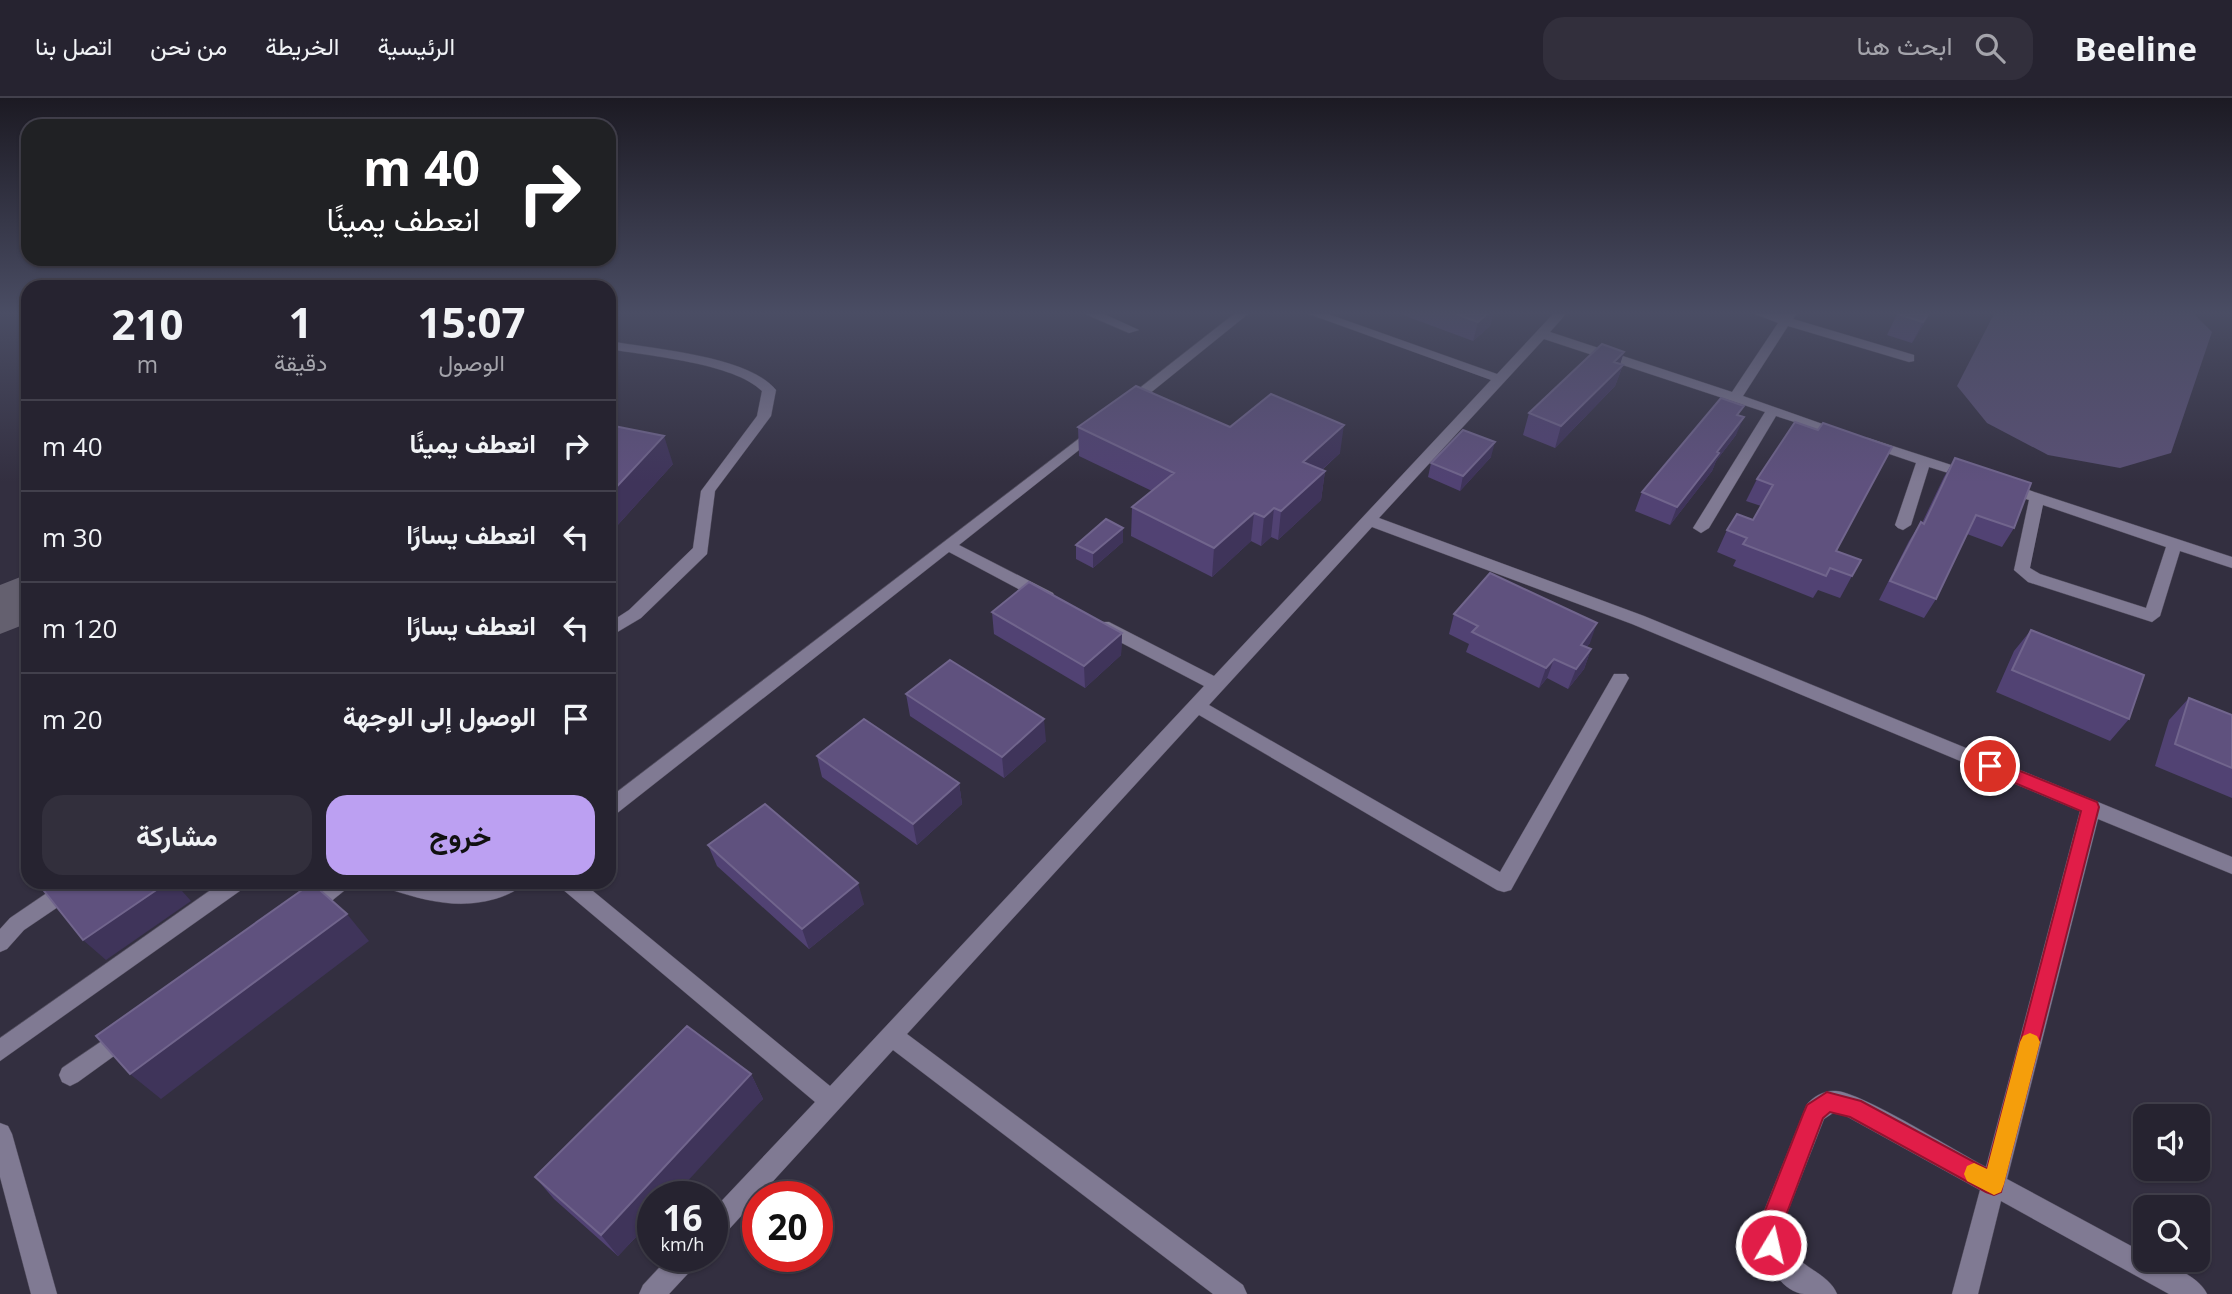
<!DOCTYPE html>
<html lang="ar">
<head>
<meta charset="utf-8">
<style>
	:root { --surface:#262330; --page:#322f3c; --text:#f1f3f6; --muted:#a4a4ab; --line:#42404c; --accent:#bca0f2 }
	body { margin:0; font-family:"Open Sans",Vazirmatn,sans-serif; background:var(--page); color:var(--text); direction:rtl; height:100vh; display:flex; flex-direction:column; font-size:26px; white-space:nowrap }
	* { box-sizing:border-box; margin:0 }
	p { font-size:23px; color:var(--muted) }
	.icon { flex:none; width:38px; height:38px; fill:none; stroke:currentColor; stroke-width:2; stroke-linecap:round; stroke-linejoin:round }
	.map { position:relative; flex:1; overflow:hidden; direction:ltr }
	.side { position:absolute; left:21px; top:182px; width:595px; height:609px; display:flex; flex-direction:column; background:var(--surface); border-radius:21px; box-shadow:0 2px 5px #0004,0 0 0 2px var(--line); direction:rtl }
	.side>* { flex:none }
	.guide { position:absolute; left:21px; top:21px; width:595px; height:147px; border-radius:21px; box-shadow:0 2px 5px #0004,0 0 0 2px var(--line); direction:rtl; background:#202124; color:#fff; overflow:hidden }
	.controls { position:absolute; left:2133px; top:1006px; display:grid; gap:14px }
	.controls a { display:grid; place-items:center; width:77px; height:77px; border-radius:14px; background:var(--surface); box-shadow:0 2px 5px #0004,0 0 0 2px var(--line); font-size:35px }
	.speed { position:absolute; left:637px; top:1083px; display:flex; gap:14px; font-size:35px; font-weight:700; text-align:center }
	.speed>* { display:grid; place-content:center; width:91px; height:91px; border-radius:50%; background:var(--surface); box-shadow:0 2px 5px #0004,0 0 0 2px var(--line); line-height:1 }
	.speed small { font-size:18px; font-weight:400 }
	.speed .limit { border:10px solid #d22; background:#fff; color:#111 }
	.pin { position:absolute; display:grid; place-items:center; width:60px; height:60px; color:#fff; margin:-30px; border:4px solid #fff; border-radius:50%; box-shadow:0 2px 7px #0007 }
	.me { position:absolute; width:77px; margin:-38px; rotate:9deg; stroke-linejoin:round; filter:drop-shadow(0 0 5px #0008) }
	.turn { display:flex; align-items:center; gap:24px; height:147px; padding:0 21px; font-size:32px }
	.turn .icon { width:91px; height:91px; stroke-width:2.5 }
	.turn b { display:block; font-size:49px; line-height:60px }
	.eta { display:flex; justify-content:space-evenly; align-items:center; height:119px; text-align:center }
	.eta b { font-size:42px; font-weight:700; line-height:49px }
	.cta { display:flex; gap:14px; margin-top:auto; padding:14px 21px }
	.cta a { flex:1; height:80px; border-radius:21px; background:var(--accent); color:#111; font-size:28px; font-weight:700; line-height:80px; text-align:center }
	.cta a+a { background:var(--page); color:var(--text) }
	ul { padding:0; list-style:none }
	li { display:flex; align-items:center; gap:21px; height:91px; padding:0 21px; border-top:2px solid var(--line) }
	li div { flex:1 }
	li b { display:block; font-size:26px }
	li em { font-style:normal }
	header { display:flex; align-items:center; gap:42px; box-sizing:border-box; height:98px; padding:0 35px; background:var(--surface); border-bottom:2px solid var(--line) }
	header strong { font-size:33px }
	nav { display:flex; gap:38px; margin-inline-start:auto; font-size:24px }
	.search { width:490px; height:63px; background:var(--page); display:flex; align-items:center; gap:18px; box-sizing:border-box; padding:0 24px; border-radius:21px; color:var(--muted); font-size:26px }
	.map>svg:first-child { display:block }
	.green { fill:#5a5075 }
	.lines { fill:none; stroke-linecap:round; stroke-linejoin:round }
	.taxiway { fill:#64606f; fill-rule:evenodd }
	.minor-casing { stroke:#504c5c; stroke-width:1 }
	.minor { fill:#807a93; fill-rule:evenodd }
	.wall { fill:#514273 }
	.shaded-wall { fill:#3f345a }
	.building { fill:#5f517e; stroke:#71658d; stroke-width:2 }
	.route { fill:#e11d48; stroke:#92132f; stroke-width:2 }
	.slow { fill:#f59e0b }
</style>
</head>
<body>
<header>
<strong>Beeline</strong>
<div class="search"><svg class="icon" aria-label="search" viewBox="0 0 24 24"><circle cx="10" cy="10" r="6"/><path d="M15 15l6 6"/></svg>ابحث هنا</div>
<nav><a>الرئيسية</a><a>الخريطة</a><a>من نحن</a><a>اتصل بنا</a></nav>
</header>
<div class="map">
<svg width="2232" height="1196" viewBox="0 0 2232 1196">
	<rect width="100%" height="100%" fill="#332f40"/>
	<path class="green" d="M1994,216H2194L2212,234L2171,355L2120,370L2048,357L1987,325L1957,288Z"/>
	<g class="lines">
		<path class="taxiway" d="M28,476V525L0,536V487Z"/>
		<g class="minor-casing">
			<path id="minor" d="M1085,216H1104L1139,232L1129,235Z
				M1234,216H1248L1133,309H1123V303Z
				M1309,216H1328L1497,276L1553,216H1566L1550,234L1732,294L1778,225L1755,216H1796L1793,221L1914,257V263L1909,264L1788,228L1743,298L1848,335L1841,339L1776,318L1709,430L1701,435L1693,430L1765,314L1544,241L1379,420L1644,518L2232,759V776L2098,721L2007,1081L2146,1156V1162C2164,1162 2200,1179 2207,1196H2169L2001,1103L1978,1196H1952L1980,1092L1846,1018L1833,1015L1824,1021L1780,1133C1791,1170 1827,1171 1837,1196C1826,1196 1814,1196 1804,1196C1777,1193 1762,1155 1756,1133L1807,1006C1814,998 1825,992 1836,993C1861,994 1957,1054 1986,1069L2080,713L1632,526L1372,429L1209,607L1500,774L1614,576H1626L1629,580L1511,792L1504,794L1497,792L1199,617L907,936L1243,1187L1247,1196H1213L893,952L721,1140L712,1143V1113L815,1004L561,790L558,784H582L830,988L1204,588L1097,532L1095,528L1097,524H1109L1214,578L1491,282Z
				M609,243C653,251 749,258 776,292L771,318L715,393L707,456L641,520L609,539V525L629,512L693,450L701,393L757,318L762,293C734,265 649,258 609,251Z
				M1098,326L1103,327V333L959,447L1053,495L1055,499L1053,503H1041L949,454L616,716L609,719V700Z
				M1868,340L1976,375L1978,378L1971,382L1929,369L1911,427L1903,432L1898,430L1895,427L1916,365L1863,347L1861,344Z
				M2004,384L2232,459V470L2180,453L2160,518L2152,524L2028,484L2014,472L2029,402L1999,392V386ZM2043,407L2166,449L2146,510L2040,476L2030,470Z
				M63,784H89L86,790L24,832L7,851L0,854V831L10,820Z
				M222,784H247L244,790L0,963V940Z
				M326,784H351L348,790C335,799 316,820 300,814L297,808L300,802Z
				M382,784H420L453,790L494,784H523C519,792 509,796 501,799C463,812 429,804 392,792L385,790Z
				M124,928L132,931L135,938L132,945L78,984L70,988L62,984L59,977L62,970Z
				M0,1025L8,1028L12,1036L57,1196H31L0,1079Z
				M670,1158H699L696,1167L669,1196H639L643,1187Z"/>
		</g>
		<use href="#minor" class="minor"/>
	</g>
	<path class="wall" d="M1400,216H1493L1490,228L1473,243Z
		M1897,216H1930L1912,245L1887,237Z
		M1624,254L1620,266L1623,267L1615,288L1555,350L1523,337L1529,315Z
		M1740,318L1736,337L1716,363L1712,373L1670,427L1635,413L1642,394Z
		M1795,324L1836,453L1852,478L1840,500L1818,492L1813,500L1733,468L1736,462L1717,454L1727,432L1753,422L1761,408L1746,403L1757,381Z
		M609,327L673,366L615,430L609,429Z
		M1078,329L1340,355L1322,372L1325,373L1321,402L1278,442L1271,439L1261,448L1251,443L1212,479L1131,438L1132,409L1152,393L1079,358Z
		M1491,359L1460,393L1428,379L1431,365Z
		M1955,360L2014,430L2002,449L1967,436L1936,501L1924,520L1879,502L1909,443L1921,424L1922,425L1944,379Z
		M1123,430V444L1093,470L1076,461V447Z
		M992,514L1122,535L1121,557L1085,590L994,536Z
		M1454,516L1590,545L1586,549L1591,551L1584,571L1568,591L1547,580L1539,590L1466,554L1469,546L1449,536Z
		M2031,532L2129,621L2110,643L1996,594L2014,553Z
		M906,596L1046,643L1004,680L910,618Z
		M2189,600L2232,617V700L2155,668L2169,622Z
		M817,658L959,685L962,706L917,747L822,679Z
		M708,747L864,806L809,851L717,768Z
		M751,976L763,1001L653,1099V1121L618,1158L554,1101L535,1079Z"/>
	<path class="shaded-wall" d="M1487,216H1493L1490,228L1473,243L1478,224Z
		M1928,216H1930L1912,245L1923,224Z
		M1624,254L1618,272L1623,267L1615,288L1555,350L1561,328L1614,264Z
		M1744,319L1736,337L1716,363L1712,373L1670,427L1677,409Z
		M1344,327L1340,355L1299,392L1303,364Z
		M664,338L673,366L615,430L609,413V397Z
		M1495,344L1491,359L1460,393L1463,378Z
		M1325,373L1321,402L1278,442L1281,413Z
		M1274,410L1271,439L1261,448L1264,419Z
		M1254,415L1251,443L1212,479L1214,450Z
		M1123,430V444L1093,470V455Z
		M1597,525L1590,545L1574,566L1581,547Z
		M1122,535L1121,557L1085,590L1084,568Z
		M1591,551L1584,571L1568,591L1576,571Z
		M1554,561L1547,580L1539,590L1546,570Z
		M1044,621L1046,643L1004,680L1002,659Z
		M959,685L962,706L917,747L913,726Z
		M168,784H174L191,803L106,862L83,842Z
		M858,785L864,806L809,851L802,831Z
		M347,816L369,843L161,1001L130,976Z
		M751,976L763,1001L673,1099H653V1121L618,1158L601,1137Z"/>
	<path class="building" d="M1456,216H1487L1478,224Z
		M1898,216H1928L1923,224Z
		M1602,246L1624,254L1614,264L1623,267L1561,328L1529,315Z
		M1136,288L1230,329L1271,296L1344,327L1303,364L1325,373L1281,413L1274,410L1264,419L1254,415L1214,450L1132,409L1174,375L1078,329Z
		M1721,300L1744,308L1737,317L1744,319L1717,354L1719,355L1677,409L1642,394Z
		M1795,324L1818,332L1823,325L1892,349L1836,453L1861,462L1852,478L1830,470L1826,478L1743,446L1747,440L1727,432L1737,416L1753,422L1773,387L1757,381Z
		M609,327L664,338L609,397Z
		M1463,332L1495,344L1463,378L1431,365Z
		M1955,360L2031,385L2014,430L1976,417L1936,501L1890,483L1921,424L1924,426Z
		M1106,421L1123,430L1093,455L1076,447Z
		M1490,475L1597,525L1581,547L1591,551L1576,571L1554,561L1546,570L1472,534L1478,528L1454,516Z
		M1029,484L1122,535L1084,568L992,514Z
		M2031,532L2144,577L2129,621L2012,572Z
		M950,562L1044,621L1002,659L906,596Z
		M2189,600L2232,617V670L2175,646Z
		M864,621L959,685L913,726L817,658Z
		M765,706L858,785L802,831L708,747Z
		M50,784H168L83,842L41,789Z
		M312,785L347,816L130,976L96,938Z
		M687,928L751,976L601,1137L535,1079Z"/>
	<linearGradient id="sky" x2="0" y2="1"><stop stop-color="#1c1a23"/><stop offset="0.56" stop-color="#4a4d64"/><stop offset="1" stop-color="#4a4d64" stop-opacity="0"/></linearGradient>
	<rect width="2232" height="384" fill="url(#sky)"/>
	<path class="route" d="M1990,661L2097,704L2099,709L2001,1094L1994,1097L1986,1094L1850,1019L1830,1014L1823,1020L1780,1133L1782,1147L1779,1155L1771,1158L1763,1155L1757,1133L1804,1014L1807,1007L1827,994L1861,1003L1987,1071L2081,713L1984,672L1982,668Z"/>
	<path class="slow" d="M2030,935L2037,938L2040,944L2004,1086L2001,1094L1994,1097L1967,1083L1964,1076L1967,1068L1974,1065L1987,1071L2020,944L2023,938Z"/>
</svg>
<div class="controls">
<a><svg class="icon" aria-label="sound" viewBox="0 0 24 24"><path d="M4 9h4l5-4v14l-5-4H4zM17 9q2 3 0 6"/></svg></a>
<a><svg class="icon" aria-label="search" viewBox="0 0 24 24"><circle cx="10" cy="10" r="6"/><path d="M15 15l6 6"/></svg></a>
</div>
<div class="speed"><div>16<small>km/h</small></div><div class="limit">20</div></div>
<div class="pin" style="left:1990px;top:668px;background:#d93025"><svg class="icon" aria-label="arrive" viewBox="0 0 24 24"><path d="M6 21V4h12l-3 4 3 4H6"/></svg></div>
<svg class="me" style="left:1771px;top:1147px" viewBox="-20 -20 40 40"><circle r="17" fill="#e11d48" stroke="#fff" stroke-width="3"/><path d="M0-11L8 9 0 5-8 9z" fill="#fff"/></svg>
<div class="guide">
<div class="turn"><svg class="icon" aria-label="right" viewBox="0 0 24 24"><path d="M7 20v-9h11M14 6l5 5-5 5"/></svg><div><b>40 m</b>انعطف يمينًا</div></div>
</div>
<section class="side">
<div class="eta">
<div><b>15:07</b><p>الوصول</p></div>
<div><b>1</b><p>دقيقة</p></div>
<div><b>210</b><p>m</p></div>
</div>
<ul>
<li><svg class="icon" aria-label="right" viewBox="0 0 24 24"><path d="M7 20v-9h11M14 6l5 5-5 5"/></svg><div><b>انعطف يمينًا</b></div><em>40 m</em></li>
<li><svg class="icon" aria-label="left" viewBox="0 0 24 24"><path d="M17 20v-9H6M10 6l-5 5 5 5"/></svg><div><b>انعطف يسارًا</b></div><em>30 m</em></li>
<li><svg class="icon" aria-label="left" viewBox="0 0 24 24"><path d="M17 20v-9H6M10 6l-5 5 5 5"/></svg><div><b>انعطف يسارًا</b></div><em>120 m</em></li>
<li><svg class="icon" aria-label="arrive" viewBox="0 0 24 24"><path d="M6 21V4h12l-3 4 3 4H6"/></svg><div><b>الوصول إلى الوجهة</b></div><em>20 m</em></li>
</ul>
<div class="cta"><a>خروج</a><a>مشاركة</a></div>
</section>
</div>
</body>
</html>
